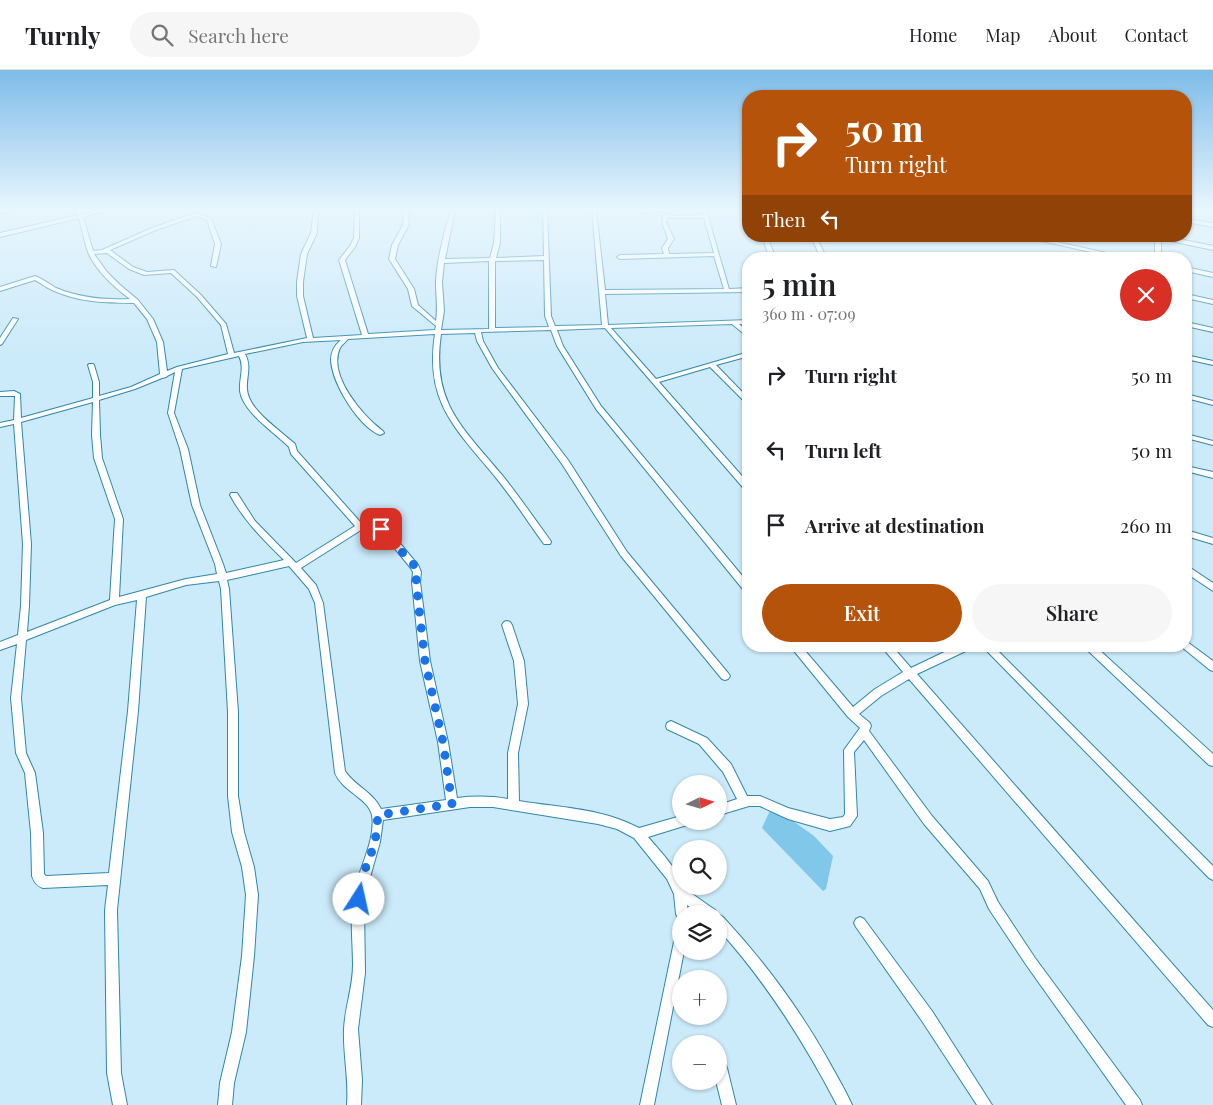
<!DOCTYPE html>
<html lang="en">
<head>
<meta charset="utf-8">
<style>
	:root { --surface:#fff; --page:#f6f6f6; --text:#202124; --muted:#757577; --line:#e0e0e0; --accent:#b45309 }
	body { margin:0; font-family:"Playfair Display",serif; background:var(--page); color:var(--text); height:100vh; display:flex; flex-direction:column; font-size:19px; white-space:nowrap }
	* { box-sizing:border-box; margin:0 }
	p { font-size:16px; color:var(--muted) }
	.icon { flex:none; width:28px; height:28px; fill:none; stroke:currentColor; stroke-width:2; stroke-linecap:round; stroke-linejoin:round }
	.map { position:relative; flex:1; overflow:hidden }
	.drawer { position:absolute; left:742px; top:182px; width:450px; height:400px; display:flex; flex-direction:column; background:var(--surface); border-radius:20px; box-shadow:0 1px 4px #0004 }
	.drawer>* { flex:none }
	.guide { position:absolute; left:742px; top:20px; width:450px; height:152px; border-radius:20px; box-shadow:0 1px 4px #0004; background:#b45309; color:#fff; overflow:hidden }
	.needle { width:32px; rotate:85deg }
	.tools { position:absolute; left:672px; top:705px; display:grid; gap:10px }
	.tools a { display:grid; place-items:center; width:55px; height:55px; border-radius:50%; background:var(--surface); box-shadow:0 1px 4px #0004; font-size:25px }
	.pin { position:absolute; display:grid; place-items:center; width:42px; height:42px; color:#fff; margin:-21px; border-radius:10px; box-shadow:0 2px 8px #0006 }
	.me { position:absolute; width:55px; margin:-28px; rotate:10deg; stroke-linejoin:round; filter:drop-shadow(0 0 4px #0008) }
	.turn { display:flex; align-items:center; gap:18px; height:105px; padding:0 20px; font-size:22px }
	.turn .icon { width:65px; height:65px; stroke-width:2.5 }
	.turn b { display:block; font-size:35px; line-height:42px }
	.then { display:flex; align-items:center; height:48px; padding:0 20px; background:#0003; gap:10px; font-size:19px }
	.round { display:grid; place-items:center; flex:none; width:52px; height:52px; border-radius:26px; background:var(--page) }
	.headline { display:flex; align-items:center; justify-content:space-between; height:85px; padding:0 20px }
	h1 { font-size:30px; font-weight:600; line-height:38px }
	.cta { display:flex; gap:10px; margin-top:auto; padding:10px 20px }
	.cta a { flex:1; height:58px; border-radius:30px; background:var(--accent); color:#fff; font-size:20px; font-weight:600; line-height:58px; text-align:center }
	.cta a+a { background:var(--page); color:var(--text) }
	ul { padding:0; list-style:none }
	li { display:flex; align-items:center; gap:15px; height:75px; padding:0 20px }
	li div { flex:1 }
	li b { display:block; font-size:19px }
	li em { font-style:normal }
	header { display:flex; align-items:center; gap:30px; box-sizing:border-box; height:70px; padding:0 25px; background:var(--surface); border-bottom:1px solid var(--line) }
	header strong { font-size:24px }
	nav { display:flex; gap:28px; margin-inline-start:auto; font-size:18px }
	.search { width:350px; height:45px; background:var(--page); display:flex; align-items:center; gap:12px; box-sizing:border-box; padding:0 18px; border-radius:28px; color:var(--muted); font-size:19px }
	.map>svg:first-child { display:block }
	.water { fill:#80c7ea }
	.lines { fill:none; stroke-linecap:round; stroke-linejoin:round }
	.minor-casing { stroke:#2f87ac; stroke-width:2 }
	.minor { fill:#fff; fill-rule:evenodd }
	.route { stroke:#1a73e8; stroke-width:9; stroke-dasharray:0 16.2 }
</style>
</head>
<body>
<header>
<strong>Turnly</strong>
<div class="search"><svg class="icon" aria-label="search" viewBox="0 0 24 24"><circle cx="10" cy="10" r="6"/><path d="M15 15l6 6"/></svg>Search here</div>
<nav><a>Home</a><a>Map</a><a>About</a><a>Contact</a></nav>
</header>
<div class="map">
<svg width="1213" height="1035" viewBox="0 0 1213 1035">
	<rect width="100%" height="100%" fill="#cbeafa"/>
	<path class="water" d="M772,736L814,766L833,786L826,819L823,821L762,758Z"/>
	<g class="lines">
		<g class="minor-casing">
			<path id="minor" d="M14,140V141L0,143V141Z
				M77,140H81L83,144L100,140H107L83,147L93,181L102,180L152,158L195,143L211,148L221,174L216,197L211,196L215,174L207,150L197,146L156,160L110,180L133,197L147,202L174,200L201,225L226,254L234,283L307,268L297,226V212L301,184L311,163L314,140H318L317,163L307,184L303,212V226L313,268L362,265L339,190L350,176L354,168L355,140H359V168L355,177L345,190L368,264L435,260L436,256L412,236L408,219L389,189L392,175L403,155L404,140H408L409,155L398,175L395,189L414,219L418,235L436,251C438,238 436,226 436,212C437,188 444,163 451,140H455L445,189L490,188L494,173L496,140H500V173L496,188L544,186L543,140H547L551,246L555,256L602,255L592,140H596L605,220L724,219L714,186L620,189L617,187L620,185L664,184L662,178L668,169L662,152L663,146L638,141L636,140H644L674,146L703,145L702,140H706L729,219L749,218V222L605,224L608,255L749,250V254H739L749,263V268L732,254L611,258L656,309L749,282V286L716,295L749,329V335L747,334L710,297L659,312L749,414V422L746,421L605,258L557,260L563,276L601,336L749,514V524L746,523L596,339L557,276L551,260L481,262L483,271L498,298L568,390L627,482L728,603L730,606L728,609L725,610L722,609L621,486L562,394L492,298L477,271L475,263L441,264C431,332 462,357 502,405C519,426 534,448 550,470L551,472L550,474H544C528,452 514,430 497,409C457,360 424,333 435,264L348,269C346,272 342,274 340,278C327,305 363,346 383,361L384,363L380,365C358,356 332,313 331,290C331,281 335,275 341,270L303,272L245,284C252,297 246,306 247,319C248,340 280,360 295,374L297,381L362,454L376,455L389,460L418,495L421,502L420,512L430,591L448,672L457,728C474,726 491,726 508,729V683L518,634L514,591L502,555L504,552L507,551L510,552L512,555L524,591L528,634L518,683L519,731C561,738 601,738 639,758L681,746V751H688L687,755L648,767C658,779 680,801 681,816L715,840L717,844H700L687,835L688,844H681V850L678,848L676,844L674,824L667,809L634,768L617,759L598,754L493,737H470L383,750L380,772L367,818L364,837L365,903L358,959L362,1010L361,1035H347C349,1009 343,984 344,959C345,937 353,917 353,895C353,870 349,844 355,819C360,797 376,768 372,745C368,728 342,721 335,703L315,533L309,519L289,496L227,510L229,519L238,642V726L244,762L254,797L258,825L254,886L246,962L234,1013L232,1035H218L220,1013L232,962L242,886L246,825L242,797L232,762L228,726V642L221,519L219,511L186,515L146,527L138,641L117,840L121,1003L127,1035H113L107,1003L105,840L108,815L43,818C37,816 34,812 32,806L31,763L25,703L16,683L11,628L17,574L0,580V572L18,565L21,536L23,474L14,354L0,357V353L14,350L15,326H0V322L14,321L20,324L21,348L93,328V312L88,295L89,294H93L94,295L99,312V326L131,317L160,304L157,272L147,249L134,233C105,233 75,232 48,218C44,216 39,212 35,210L0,221V217L35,206C43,209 49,214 56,218C80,228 104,230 130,229C114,217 96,201 88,182C84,171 82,159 79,148L0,167V163L78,145ZM668,147L674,148H704L714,183L669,184L668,178L674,169L666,152ZM107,183L129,199L144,205L171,203L197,227L221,255L228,284L177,297L167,301L163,272L153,249L138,230L119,214L107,202L94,184ZM544,190L545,246L549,257L495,258V191ZM489,191V259L441,260L444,241L442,212L444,193ZM239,286C245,298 239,308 240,321C243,342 274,362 289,377L291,384L355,456L296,493L255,451L237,423H231L230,425C244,451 264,470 284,490L226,503L223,494L200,435L188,379L174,343L182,299ZM175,302L168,343L180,379L192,435L215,494L217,504L186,509L119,527L123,449L102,388L100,365L99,330L135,319L162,308L166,307L167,306ZM93,332L92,365L94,388L115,449L110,530L27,562L29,536L31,474L21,352ZM361,460L375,461L383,464L410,497L413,502L412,512L420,591L438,672L446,730L381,739C373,722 355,716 345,701L323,533L316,515L301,498ZM137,530L128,641L109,803L46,806L44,804L43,763L35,703L26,683L21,628L26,570L115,535Z
				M1186,149L1213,153V157L1186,152Z
				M762,166H767L776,189H770Z
				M811,166H816L827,189H821Z
				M1019,166H1030L1134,189H1122Z
				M1153,166H1164L1213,176V180L1161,169V189H1155V168Z
				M1186,197L1213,203V207L1186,201Z
				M1186,224L1213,230V234L1186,228Z
				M13,248L18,249L2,274L0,275V268Z
				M1186,252L1213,258V262L1186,256Z
				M1186,285L1213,291V295L1186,289Z
				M1186,324L1213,331V335L1186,328Z
				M1186,364L1213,371V375L1186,368Z
				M1186,396L1213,402V408L1186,401Z
				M1186,460L1213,468V474L1186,466Z
				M1186,495L1213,513V521L1186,503Z
				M1186,571L1213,591V601L1210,600L1183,578L1182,576H1186Z
				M790,576H801L853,637L875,619L903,602L881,576H892L911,598L957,576H972L970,579L917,604L1213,940V957L1208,955L909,609L881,626L859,644L870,653L871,656L869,661L932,746L988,811L998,832L1035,888L1140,1030L1142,1035H1126L1027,896L989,839L980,819L924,754L864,670L854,682L857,746L850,756L830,761L788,749L760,736H749L719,745V735L737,729L723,702L699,674L667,659L666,656L667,653L671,651L707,668L731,694L747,726H760L788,738L830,749L843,747L845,744L844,680L860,658L848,647Z
				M982,576H993L1213,796V810L1209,808Z
				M1083,576H1095L1213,684V696L1209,695Z
				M719,845L723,847C763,890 798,937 827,988C835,1003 845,1019 852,1035H837C804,972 767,913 719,860Z
				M860,847L864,849L932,941L992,1035H977L922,951L856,857L854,853L856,849Z
				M681,861V881H684L654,1035H640L675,867L677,863Z
				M720,991L725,993L727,998L736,1035H722L716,1011H719V992Z"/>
		</g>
		<use href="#minor" class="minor"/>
	</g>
	<linearGradient id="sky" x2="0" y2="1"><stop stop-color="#7ebce9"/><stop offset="0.49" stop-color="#e8f6fd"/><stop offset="1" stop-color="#e8f6fd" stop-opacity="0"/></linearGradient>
	<rect width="1213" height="285" fill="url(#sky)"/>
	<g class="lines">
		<path class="route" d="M359,829L364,802L375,773L378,745L452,734L443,672L425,591L416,512L417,502L414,495L381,459"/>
	</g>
</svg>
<div class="tools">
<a><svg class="needle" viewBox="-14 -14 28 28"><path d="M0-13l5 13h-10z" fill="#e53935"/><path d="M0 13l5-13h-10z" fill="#757577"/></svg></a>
<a><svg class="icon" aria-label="search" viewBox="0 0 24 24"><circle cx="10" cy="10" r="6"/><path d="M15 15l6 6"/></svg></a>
<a><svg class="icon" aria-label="layers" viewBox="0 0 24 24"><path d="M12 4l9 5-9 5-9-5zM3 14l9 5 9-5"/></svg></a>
<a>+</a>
<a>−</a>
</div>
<div class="pin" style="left:381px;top:459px;background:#d93025"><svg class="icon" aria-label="arrive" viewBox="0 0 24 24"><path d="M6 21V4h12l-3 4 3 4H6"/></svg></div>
<svg class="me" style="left:359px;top:829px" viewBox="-20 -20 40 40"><circle r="19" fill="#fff"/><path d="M0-13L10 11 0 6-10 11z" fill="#1a73e8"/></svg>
<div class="guide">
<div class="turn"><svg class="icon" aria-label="right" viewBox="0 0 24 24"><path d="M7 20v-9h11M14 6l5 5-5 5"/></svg><div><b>50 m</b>Turn right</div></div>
<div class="then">Then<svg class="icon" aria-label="left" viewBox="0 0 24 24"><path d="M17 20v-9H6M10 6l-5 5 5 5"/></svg></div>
</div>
<section class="drawer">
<div class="headline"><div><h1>5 min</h1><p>360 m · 07:09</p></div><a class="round" style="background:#d93025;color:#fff"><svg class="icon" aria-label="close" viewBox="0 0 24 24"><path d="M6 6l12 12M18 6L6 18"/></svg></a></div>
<ul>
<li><svg class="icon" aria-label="right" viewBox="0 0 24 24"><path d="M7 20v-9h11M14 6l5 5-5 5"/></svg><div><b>Turn right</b></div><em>50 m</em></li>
<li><svg class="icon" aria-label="left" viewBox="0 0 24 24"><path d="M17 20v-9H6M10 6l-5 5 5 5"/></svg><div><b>Turn left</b></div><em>50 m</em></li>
<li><svg class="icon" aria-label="arrive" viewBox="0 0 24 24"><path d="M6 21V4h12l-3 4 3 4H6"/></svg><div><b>Arrive at destination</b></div><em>260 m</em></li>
</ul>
<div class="cta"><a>Exit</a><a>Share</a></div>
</section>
</div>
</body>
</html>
